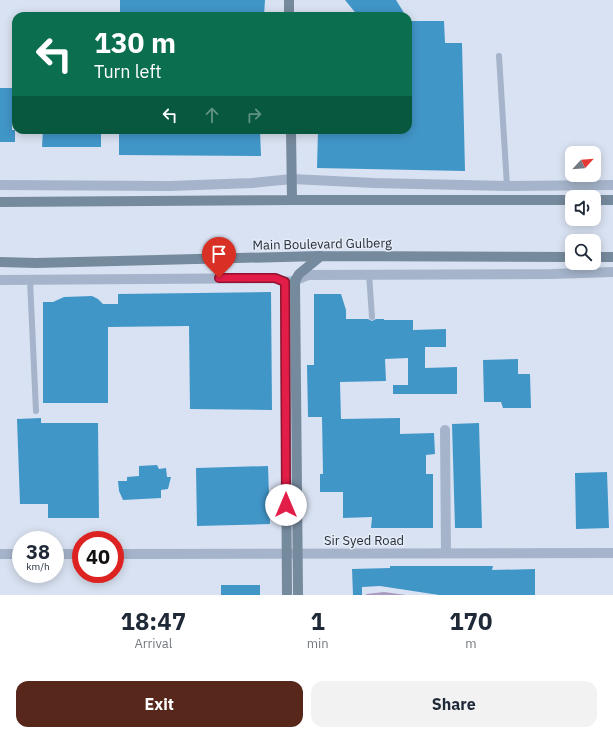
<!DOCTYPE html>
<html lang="en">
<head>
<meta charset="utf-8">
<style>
	:root { --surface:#fff; --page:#f2f2f3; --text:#1f2937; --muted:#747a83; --accent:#57271b }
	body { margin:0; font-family:"IBM Plex Sans",sans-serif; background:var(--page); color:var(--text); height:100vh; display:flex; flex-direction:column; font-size:15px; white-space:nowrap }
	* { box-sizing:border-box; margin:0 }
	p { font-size:13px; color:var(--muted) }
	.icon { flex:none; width:22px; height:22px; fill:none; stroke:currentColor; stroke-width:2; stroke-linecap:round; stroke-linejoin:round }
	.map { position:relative; height:595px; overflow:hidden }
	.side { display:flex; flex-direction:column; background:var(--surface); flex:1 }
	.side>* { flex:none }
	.banner { position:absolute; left:12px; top:12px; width:400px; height:122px; border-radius:12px; box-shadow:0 2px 10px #0003; background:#0b6e4f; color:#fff; overflow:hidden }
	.needle { width:26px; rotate:64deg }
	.tools { position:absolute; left:565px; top:146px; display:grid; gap:8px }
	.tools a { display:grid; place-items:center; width:36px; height:36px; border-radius:8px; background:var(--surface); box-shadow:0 2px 10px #0003; font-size:20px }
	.speed { position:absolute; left:12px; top:531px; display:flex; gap:8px; font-size:20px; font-weight:700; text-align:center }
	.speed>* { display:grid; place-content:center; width:52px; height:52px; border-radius:50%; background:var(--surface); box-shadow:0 2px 10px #0003; line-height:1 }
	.speed small { font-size:10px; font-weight:400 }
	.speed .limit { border:6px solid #d22; background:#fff; color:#111 }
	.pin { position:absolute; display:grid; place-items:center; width:34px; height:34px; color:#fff; margin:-41px -17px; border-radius:50% 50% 50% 0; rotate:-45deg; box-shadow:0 0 4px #0007 }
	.pin .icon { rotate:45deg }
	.me { position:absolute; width:44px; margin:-22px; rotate:0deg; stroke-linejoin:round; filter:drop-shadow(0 0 3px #0008) }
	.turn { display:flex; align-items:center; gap:14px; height:84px; padding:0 16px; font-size:18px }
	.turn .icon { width:52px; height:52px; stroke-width:2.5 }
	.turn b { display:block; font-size:28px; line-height:34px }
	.lanes { display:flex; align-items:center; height:38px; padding:0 16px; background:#0003; justify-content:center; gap:20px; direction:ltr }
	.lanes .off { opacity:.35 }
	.eta { display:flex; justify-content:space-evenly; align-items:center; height:68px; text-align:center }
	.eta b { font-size:24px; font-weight:800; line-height:28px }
	.action { display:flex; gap:8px; margin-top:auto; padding:8px 16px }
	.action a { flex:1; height:46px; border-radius:12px; background:var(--accent); color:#fff; font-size:16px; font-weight:800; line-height:46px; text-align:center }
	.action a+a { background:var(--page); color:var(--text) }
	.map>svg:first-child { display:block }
	.green { fill:#ab99c1 }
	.building { fill:#4196c8 }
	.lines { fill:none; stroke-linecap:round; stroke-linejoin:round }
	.lane { stroke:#a5b4ca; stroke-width:6 }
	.street { stroke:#a5b4ca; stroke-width:10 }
	.secondary { stroke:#768a9d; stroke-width:10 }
	.route-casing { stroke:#92132f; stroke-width:10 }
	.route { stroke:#e11d48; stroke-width:7 }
	.labels { text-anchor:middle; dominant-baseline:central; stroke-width:3; stroke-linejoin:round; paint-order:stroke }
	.street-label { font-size:13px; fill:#262f35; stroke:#e5ecf9 }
</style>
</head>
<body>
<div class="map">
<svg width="613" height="595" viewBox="0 0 613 595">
	<rect width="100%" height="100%" fill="#d9e2f2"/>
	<path class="green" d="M384,592L406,595H366V594Z"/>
	<path class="building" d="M120,0H265L264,16H120Z
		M345,0H396L406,16H358Z
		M408,21H444L445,43H462L465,171L317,168L318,130H408Z
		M0,88H14V98H12V130H15V142H0Z
		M43,130H101V147H42Z
		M119,130H260L261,156L119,155Z
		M271,292L272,410L190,409L189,326L108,327V403H43V302H53L64,297L92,296L98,299L103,304H118V294Z
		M314,294H341L346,310V319H368L372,321L376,319H384V320H413V330L446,329V347H425V368L457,367V394H393V385H408V358L385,359L386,381L340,382L341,419L400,418V434L434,433L435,454L426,455V474H433V528H371L372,517L343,518V492H320V474H323L322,417H308L307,365H314Z
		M518,359V374H530L531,408H503L501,402H484L483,360Z
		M41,418V423H98L99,518H48V504H20L17,419Z
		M479,423L482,528H455L452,424Z
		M157,465L159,469L166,468L167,477H171L168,489L161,490V498L123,500L119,491L118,481H127V477L139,476V466Z
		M268,466L270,524L197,526L196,468Z
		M607,472L609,528L576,529L575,473Z
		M390,566H493L492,570L535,569V595H439L380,586L362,587V595H353L352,569L390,568Z
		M221,585H260V595H221Z"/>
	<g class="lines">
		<path class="lane" d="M499,56L507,186
			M369,274L372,317
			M30,280L36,411"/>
		<path class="street" d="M0,185L170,186L252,183L292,179L374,183L507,186L613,185
			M0,280L275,278C278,279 281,281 284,281C293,284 301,277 309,275L551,274L613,272
			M445,430L446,553
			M0,554H21
			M55,554H81
			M115,554L613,553"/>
		<path class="secondary" d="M289,0V16
			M291,130L292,200
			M594,200H613
			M0,202L292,200H572
			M594,257H613
			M0,262L36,263L321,256L572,257
			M285,282L287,595
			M298,595L295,281L299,274L321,256"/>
	</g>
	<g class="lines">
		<g class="route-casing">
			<path id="route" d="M219,278H275L285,282L286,505"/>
		</g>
		<use href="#route" class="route"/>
	</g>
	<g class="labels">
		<g class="street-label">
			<text transform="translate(322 244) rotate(-1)">Main Boulevard Gulberg</text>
			<text x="364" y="540">Sir Syed Road</text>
		</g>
	</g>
</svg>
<div class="tools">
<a><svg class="needle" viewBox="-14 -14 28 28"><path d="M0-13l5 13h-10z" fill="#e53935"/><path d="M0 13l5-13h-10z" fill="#747a83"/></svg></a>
<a><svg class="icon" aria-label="sound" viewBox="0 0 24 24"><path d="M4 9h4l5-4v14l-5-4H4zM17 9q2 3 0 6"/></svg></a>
<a><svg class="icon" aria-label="search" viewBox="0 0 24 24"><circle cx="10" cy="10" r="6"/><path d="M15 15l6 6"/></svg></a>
</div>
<div class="speed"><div>38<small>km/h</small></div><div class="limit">40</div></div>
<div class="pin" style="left:219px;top:278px;background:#d93025"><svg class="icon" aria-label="arrive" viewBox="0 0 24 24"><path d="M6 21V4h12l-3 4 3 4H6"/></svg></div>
<svg class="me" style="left:286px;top:505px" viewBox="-20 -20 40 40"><circle r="19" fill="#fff"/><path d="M0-13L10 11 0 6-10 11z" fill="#e11d48"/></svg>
<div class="banner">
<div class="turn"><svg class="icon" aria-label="left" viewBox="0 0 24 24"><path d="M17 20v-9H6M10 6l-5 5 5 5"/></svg><div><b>130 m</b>Turn left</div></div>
<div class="lanes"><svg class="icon" aria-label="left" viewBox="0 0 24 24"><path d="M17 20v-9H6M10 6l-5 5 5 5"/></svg><svg class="icon off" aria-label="ahead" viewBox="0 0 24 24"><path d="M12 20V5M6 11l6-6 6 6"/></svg><svg class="icon off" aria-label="right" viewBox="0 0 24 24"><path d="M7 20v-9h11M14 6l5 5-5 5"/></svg></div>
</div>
</div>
<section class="side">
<div class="eta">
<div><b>18:47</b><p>Arrival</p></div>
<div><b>1</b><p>min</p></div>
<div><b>170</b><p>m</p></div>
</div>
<div class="action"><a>Exit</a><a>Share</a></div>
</section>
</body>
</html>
